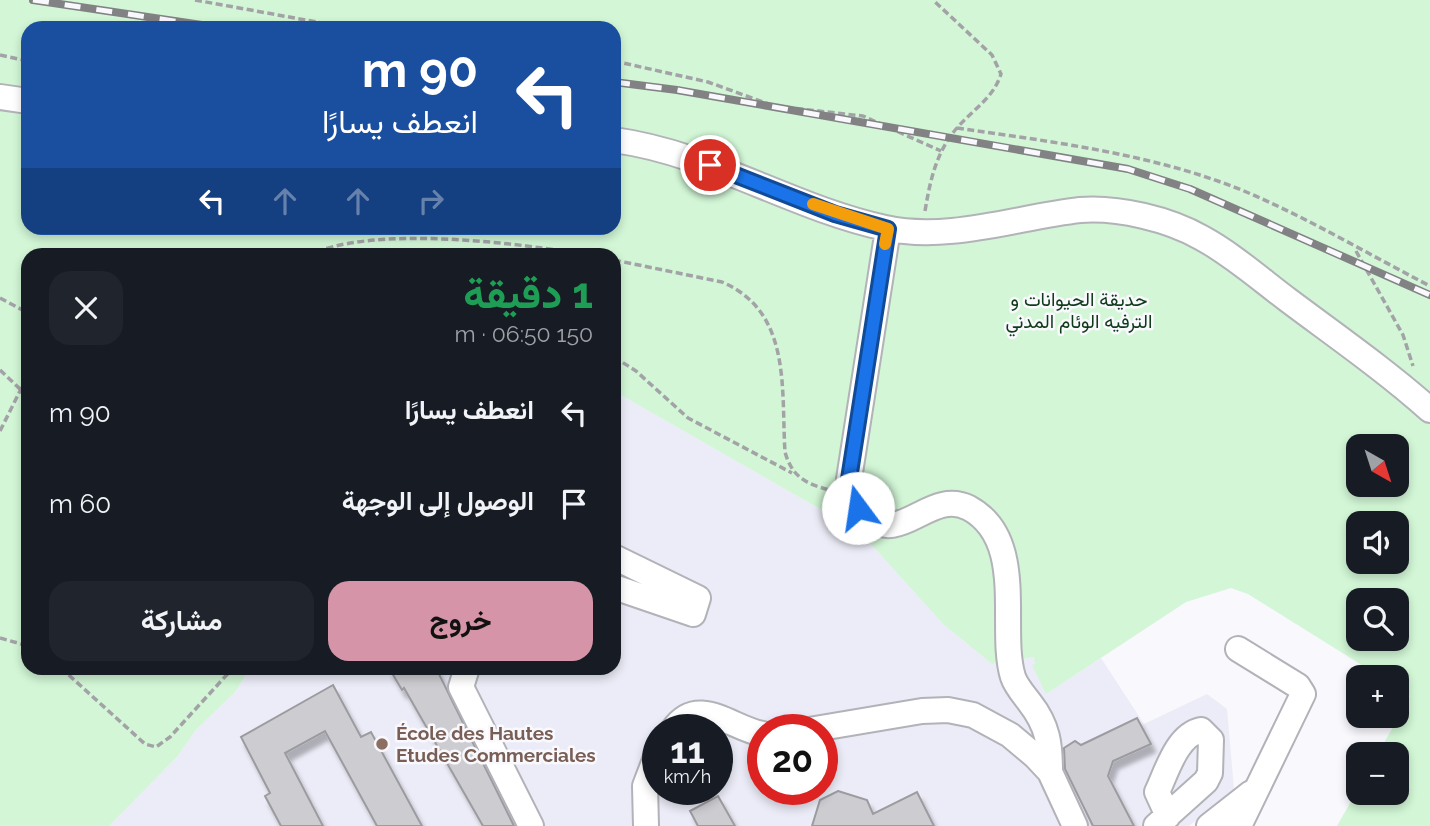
<!DOCTYPE html>
<html lang="ar">
<head>
<meta charset="utf-8">
<style>
	:root { --surface:#171b24; --page:#20242c; --text:#f1f3f6; --muted:#9ea1a6; --accent:#d594a8 }
	body { margin:0; font-family:Raleway,Vazirmatn,sans-serif; background:var(--page); color:var(--text); direction:rtl; height:100vh; display:flex; flex-direction:column; font-size:26px; white-space:nowrap }
	* { box-sizing:border-box; margin:0 }
	p { font-size:23px; color:var(--muted) }
	.icon { flex:none; width:38px; height:38px; fill:none; stroke:currentColor; stroke-width:2; stroke-linecap:round; stroke-linejoin:round }
	.map { position:relative; flex:1; overflow:hidden; direction:ltr }
	.side { position:absolute; left:21px; top:248px; width:600px; height:427px; display:flex; flex-direction:column; background:var(--surface); border-radius:21px; box-shadow:0 4px 10px #0003; direction:rtl }
	.side>* { flex:none }
	.guide { position:absolute; left:21px; top:21px; width:600px; height:214px; border-radius:21px; box-shadow:0 4px 10px #0003; direction:rtl; background:#1a4fa0; color:#fff; overflow:hidden }
	.needle { width:46px; rotate:141deg }
	.fabs { position:absolute; left:1346px; top:434px; display:grid; gap:14px }
	.fabs a { display:grid; place-items:center; width:63px; height:63px; border-radius:14px; background:var(--surface); box-shadow:0 4px 10px #0003; font-size:35px }
	.speed { position:absolute; left:642px; top:714px; display:flex; gap:14px; font-size:35px; font-weight:700; text-align:center }
	.speed>* { display:grid; place-content:center; width:91px; height:91px; border-radius:50%; background:var(--surface); box-shadow:0 4px 10px #0003; line-height:1 }
	.speed small { font-size:18px; font-weight:400 }
	.speed .limit { border:10px solid #d22; background:#fff; color:#111 }
	.pin { position:absolute; display:grid; place-items:center; width:60px; height:60px; color:#fff; margin:-30px; border:4px solid #fff; border-radius:50%; box-shadow:0 2px 7px #0007 }
	.me { position:absolute; width:77px; margin:-38px; rotate:346deg; stroke-linejoin:round; filter:drop-shadow(0 0 5px #0008) }
	.turn { display:flex; align-items:center; gap:24px; height:147px; padding:0 28px; font-size:32px }
	.turn .icon { width:91px; height:91px; stroke-width:2.5 }
	.turn b { display:block; font-size:49px; line-height:60px }
	.lanes { display:flex; align-items:center; height:66px; padding:0 28px; background:#0003; justify-content:center; gap:35px; direction:ltr }
	.lanes .off { opacity:.35 }
	.round { display:grid; place-items:center; flex:none; width:74px; height:74px; border-radius:21px; background:var(--page) }
	.head { display:flex; align-items:center; justify-content:space-between; height:119px; padding:0 28px }
	h1 { font-size:42px; font-weight:700; line-height:52px; color:#1e9e55 }
	.button { display:flex; gap:14px; margin-top:auto; padding:14px 28px }
	.button a { flex:1; height:80px; border-radius:21px; background:var(--accent); color:#111; font-size:28px; font-weight:700; line-height:80px; text-align:center }
	.button a+a { background:var(--page); color:var(--text) }
	ul { padding:0; list-style:none }
	li { display:flex; align-items:center; gap:21px; height:91px; padding:0 28px }
	li div { flex:1 }
	li b { display:block; font-size:26px }
	li em { font-style:normal }
	.map>svg:first-child { display:block }
	.built { fill:#ebecf7; fill-rule:evenodd }
	.green { fill:#d2f6d6; fill-rule:evenodd }
	.building { fill:#ccccd1; stroke:#9b9ba0; stroke-width:2; filter:url(#shadow) }
	.lines { fill:none; stroke-linecap:round; stroke-linejoin:round }
	.minor-casing { stroke:#b2b3b8; stroke-width:28 }
	.path { stroke:#a3a3a7; stroke-width:3.5; stroke-dasharray:7 3.5; stroke-linecap:butt }
	.minor { stroke:#fff; stroke-width:24 }
	.rail-casing { stroke:#828285; stroke-width:8 }
	.rail { stroke:#f8f8fd; stroke-width:5; stroke-dasharray:16; stroke-linecap:butt }
	.route-casing { stroke:#114b97; stroke-width:18 }
	.route { stroke:#1a73e8; stroke-width:12 }
	.slow { stroke:#f59e0b; stroke-width:12 }
	.education-dot { fill:#8d6e63; stroke:#f8f8fd; stroke-width:2.5 }
	.labels { text-anchor:middle; dominant-baseline:central; stroke-width:5; stroke-linejoin:round; paint-order:stroke }
	.park-label { font-size:19px; fill:#0e3a18; stroke:#f8f8fd }
	.education-label { font-size:19px; font-weight:bold; fill:#785e54; stroke:#f8f8fd; text-anchor:start }
</style>
</head>
<body>
<div class="map">
<svg width="1430" height="826" viewBox="0 0 1430 826">
	<defs>
		<filter id="shadow"><feDropShadow dx="4.5" dy="8" stdDeviation="2" flood-color="#0004"/></filter>
	</defs>
	<rect width="100%" height="100%" fill="#f8f8fd"/>
	<path class="built" d="M614,391L860,532L943,624L992,664L1034,657L1046,694L1101,658L1144,724L1207,694L1227,709L1234,789L1189,826H109L177,757L195,731L235,692L250,669L614,668ZM658,730H718V789H658ZM763,730H822V789H763Z"/>
	<path class="green" d="M0,0H1430V826H1337L1358,789V793H1396V754H1378L1410,696L1397,687L1396,677H1381L1248,594L1231,588L1186,602L1046,694L1032,665L1035,664L1034,657L992,664L943,624L860,532L614,391V256H28V668L250,669L235,692L195,731L177,757L109,826H0ZM28,28H614V228H28ZM1358,446H1396V485H1358ZM1358,523H1396V562H1358ZM1358,600H1396V639H1358Z"/>
	<path class="building" d="M389,668H436L514,826H483L404,688L402,690Z
		M333,685L361,737L371,732L422,826H377L325,731L285,753L323,826H281L265,796L270,793L241,737Z
		M1137,718L1151,744L1113,761L1108,776L1134,826H1093L1065,769L1064,748L1075,741L1081,745Z
		M838,791L867,800L873,814L917,792L934,826H812L820,800Z
		M718,796L735,826H698L690,811Z"/>
	<g class="lines">
		<g class="minor-casing">
			<path id="minor" d="M0,97L28,101
				M614,140C710,153 792,208 885,228C949,242 1017,217 1080,210C1118,207 1169,219 1202,238C1233,255 1260,279 1288,300C1336,336 1385,370 1430,410
				M888,229L849,479C850,495 854,506 866,516C901,547 930,488 969,508C1028,540 998,629 1013,677C1016,686 1024,695 1030,703C1048,726 1050,744 1050,772
				M614,557L698,598L693,614L614,587
				M1238,649L1298,686L1303,694L1239,826
				M467,668L461,687L531,826
				M673,730C698,693 732,729 763,734
				M809,730L922,711L948,710L973,715L1010,735L1035,756L1050,772L1075,826
				M646,826L645,786L658,752
				M1156,826L1206,781L1210,773L1211,740L1201,730C1177,735 1167,771 1157,792L1168,816
				M1209,826L1251,793"/>
		</g>
		<path class="path" d="M195,0L350,28
			M0,55L28,61
			M614,61L708,82L774,106L863,116L941,151
			M957,128C1053,142 1154,154 1244,191C1308,218 1368,254 1430,286
			M925,211C930,181 936,153 956,129C972,110 993,99 1001,74L992,55L933,0
			M1356,251L1403,335L1413,366
			M307,256C370,224 522,243 592,256
			M614,260L722,282C792,312 781,389 785,452C792,477 806,484 830,490
			M0,298L28,313
			M614,357L636,371L688,418L792,473
			M0,370L20,389
			M0,431L28,375
			M0,638L28,646
			M61,668L145,744L156,747L170,737L233,668"/>
		<use href="#minor" class="minor"/>
		<g class="rail-casing">
			<path id="rail" d="M33,0L222,28
				M614,82L677,90L1128,169L1190,189L1430,295"/>
		</g>
		<use href="#rail" class="rail"/>
	</g>
	<g class="lines">
		<g class="route-casing">
			<path id="route" d="M710,165L835,214L888,229L849,479L850,493L858,508"/>
		</g>
		<use href="#route" class="route"/>
		<path class="slow" d="M813,204L888,229L885,244"/>
	</g>
	<circle class="education-dot" cx="382" cy="744" r="7"/>
	<g class="labels">
		<g class="park-label">
			<text x="1079" y="299">حديقة الحيوانات و<tspan x="1079" dy="22">الترفيه الوئام المدني</tspan></text>
		</g>
		<g class="education-label">
			<text x="396" y="733">École des Hautes<tspan x="396" dy="22">Etudes Commerciales</tspan></text>
		</g>
	</g>
</svg>
<div class="fabs">
<a><svg class="needle" viewBox="-14 -14 28 28"><path d="M0-13l5 13h-10z" fill="#e53935"/><path d="M0 13l5-13h-10z" fill="#9ea1a6"/></svg></a>
<a><svg class="icon" aria-label="sound" viewBox="0 0 24 24"><path d="M4 9h4l5-4v14l-5-4H4zM17 9q2 3 0 6"/></svg></a>
<a><svg class="icon" aria-label="search" viewBox="0 0 24 24"><circle cx="10" cy="10" r="6"/><path d="M15 15l6 6"/></svg></a>
<a>+</a>
<a>−</a>
</div>
<div class="speed"><div>11<small>km/h</small></div><div class="limit">20</div></div>
<div class="pin" style="left:710px;top:165px;background:#d93025"><svg class="icon" aria-label="arrive" viewBox="0 0 24 24"><path d="M6 21V4h12l-3 4 3 4H6"/></svg></div>
<svg class="me" style="left:858px;top:508px" viewBox="-20 -20 40 40"><circle r="19" fill="#fff"/><path d="M0-13L10 11 0 6-10 11z" fill="#1a73e8"/></svg>
<div class="guide">
<div class="turn"><svg class="icon" aria-label="left" viewBox="0 0 24 24"><path d="M17 20v-9H6M10 6l-5 5 5 5"/></svg><div><b>90 m</b>انعطف يسارًا</div></div>
<div class="lanes"><svg class="icon" aria-label="left" viewBox="0 0 24 24"><path d="M17 20v-9H6M10 6l-5 5 5 5"/></svg><svg class="icon off" aria-label="ahead" viewBox="0 0 24 24"><path d="M12 20V5M6 11l6-6 6 6"/></svg><svg class="icon off" aria-label="ahead" viewBox="0 0 24 24"><path d="M12 20V5M6 11l6-6 6 6"/></svg><svg class="icon off" aria-label="right" viewBox="0 0 24 24"><path d="M7 20v-9h11M14 6l5 5-5 5"/></svg></div>
</div>
<section class="side">
<div class="head"><div><h1>1 دقيقة</h1><p>150 m · 06:50</p></div><a class="round"><svg class="icon" aria-label="close" viewBox="0 0 24 24"><path d="M6 6l12 12M18 6L6 18"/></svg></a></div>
<ul>
<li><svg class="icon" aria-label="left" viewBox="0 0 24 24"><path d="M17 20v-9H6M10 6l-5 5 5 5"/></svg><div><b>انعطف يسارًا</b></div><em>90 m</em></li>
<li><svg class="icon" aria-label="arrive" viewBox="0 0 24 24"><path d="M6 21V4h12l-3 4 3 4H6"/></svg><div><b>الوصول إلى الوجهة</b></div><em>60 m</em></li>
</ul>
<div class="button"><a>خروج</a><a>مشاركة</a></div>
</section>
</div>
</body>
</html>
